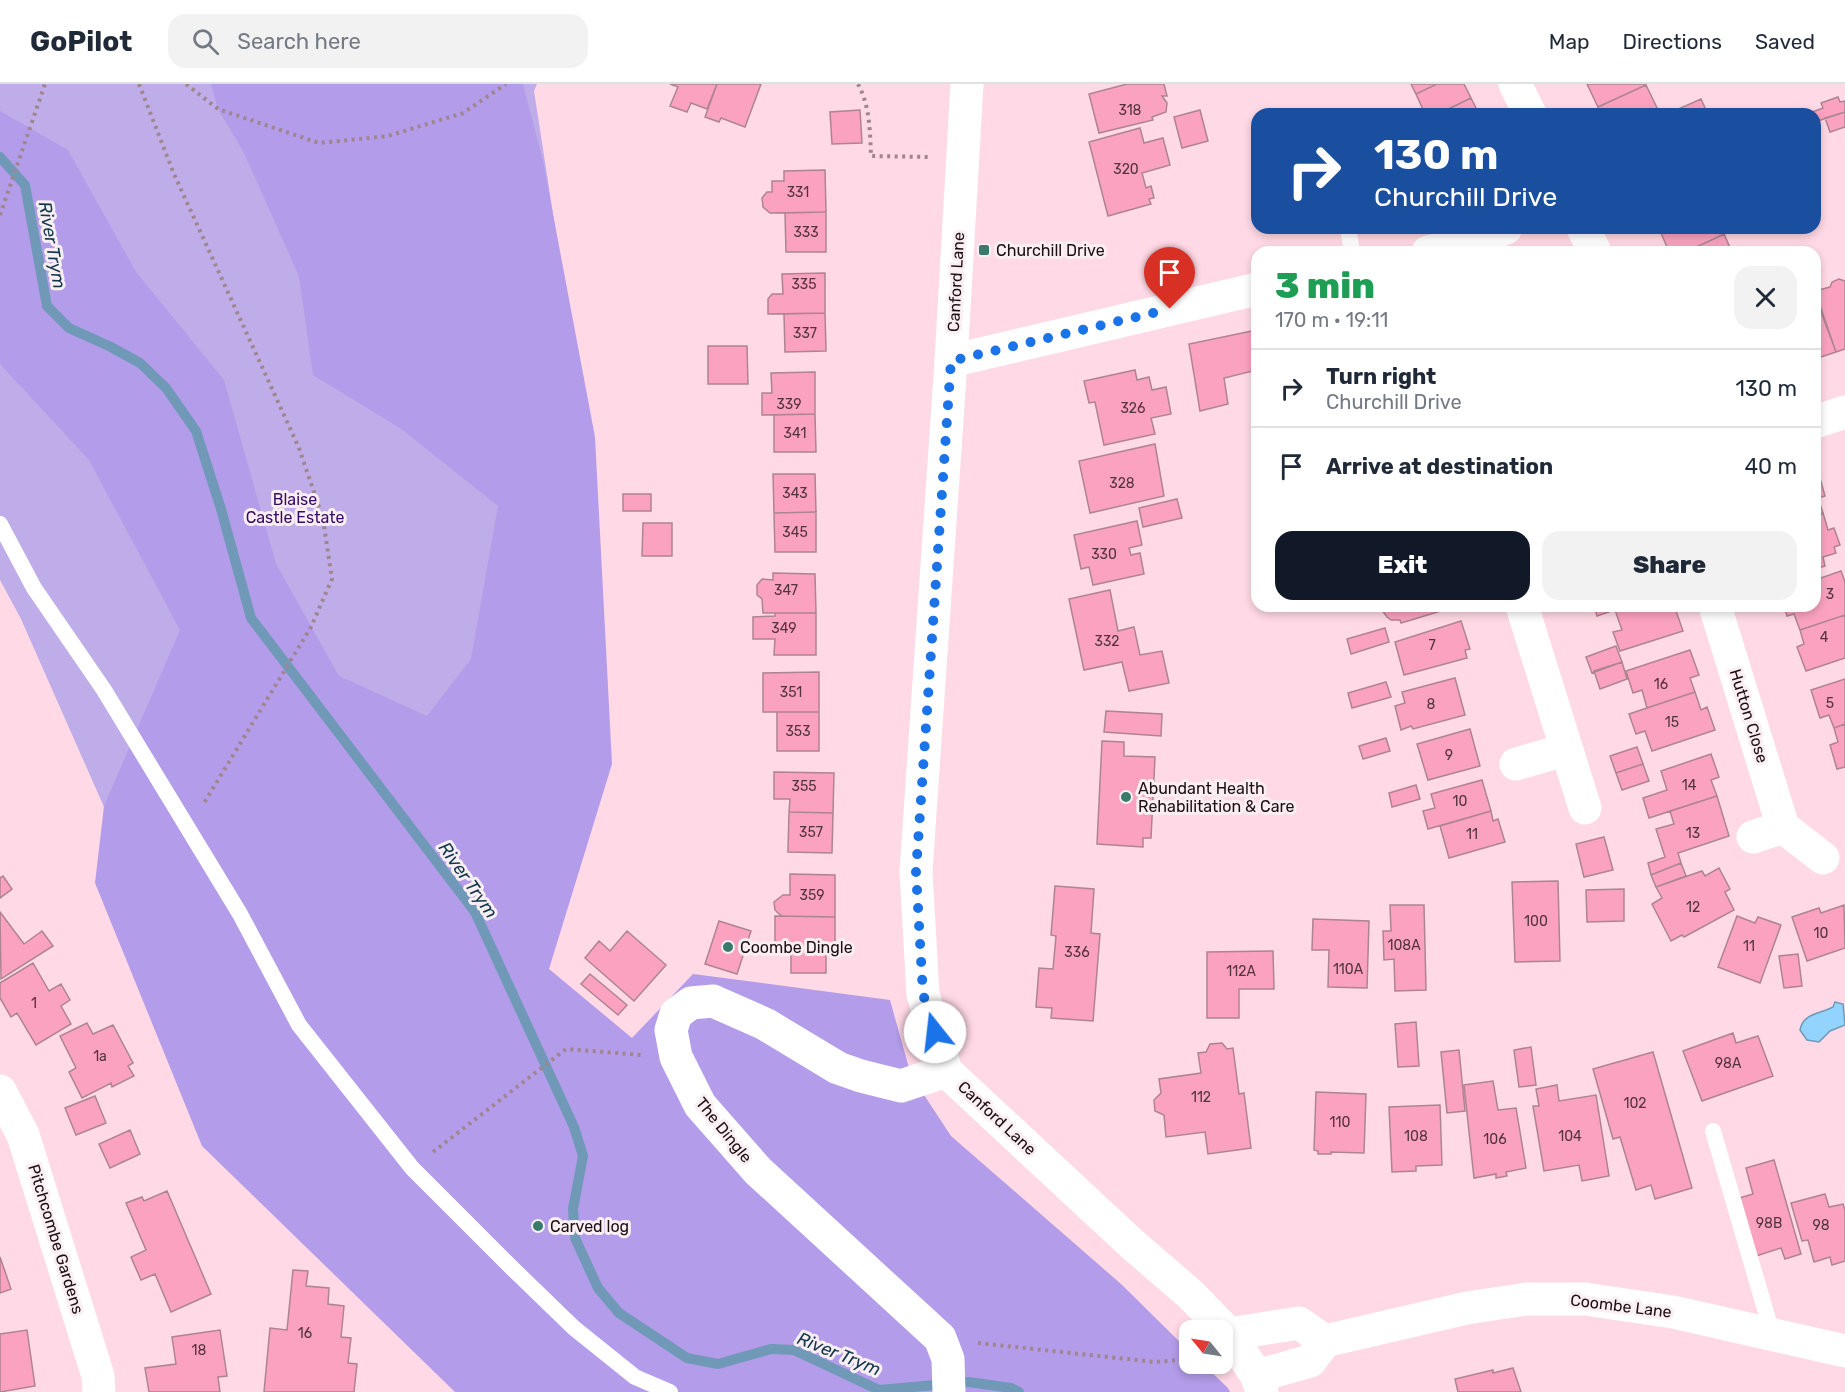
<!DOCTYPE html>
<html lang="en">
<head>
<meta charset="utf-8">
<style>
	:root { --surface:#fff; --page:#f2f2f3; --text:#1f2937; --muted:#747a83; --line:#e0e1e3; --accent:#111827 }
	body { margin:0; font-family:Rubik,sans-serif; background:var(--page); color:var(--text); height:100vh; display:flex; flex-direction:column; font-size:22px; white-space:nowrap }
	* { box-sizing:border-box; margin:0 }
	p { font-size:20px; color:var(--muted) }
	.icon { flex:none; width:33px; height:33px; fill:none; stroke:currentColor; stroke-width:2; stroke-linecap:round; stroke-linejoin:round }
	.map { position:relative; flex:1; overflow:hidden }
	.side { position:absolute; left:1251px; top:162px; width:570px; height:366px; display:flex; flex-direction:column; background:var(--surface); border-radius:18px; box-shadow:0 3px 9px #0003 }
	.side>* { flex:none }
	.hud { position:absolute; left:1251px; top:24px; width:570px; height:126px; border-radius:18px; box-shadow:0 3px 9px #0003; background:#1a4fa0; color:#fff; overflow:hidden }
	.needle { width:39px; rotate:300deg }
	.tools { position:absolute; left:1179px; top:1236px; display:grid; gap:12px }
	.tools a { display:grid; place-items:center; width:54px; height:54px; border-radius:12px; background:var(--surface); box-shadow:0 3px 9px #0003; font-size:30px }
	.pin { position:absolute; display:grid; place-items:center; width:51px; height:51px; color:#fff; margin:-62px -26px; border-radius:50% 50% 50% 0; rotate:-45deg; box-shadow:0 0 6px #0007 }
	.pin .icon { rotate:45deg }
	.me { position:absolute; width:66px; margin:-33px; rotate:344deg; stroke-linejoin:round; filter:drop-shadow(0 0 4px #0008) }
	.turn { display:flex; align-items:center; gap:21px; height:126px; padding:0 24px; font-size:27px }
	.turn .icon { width:78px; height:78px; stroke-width:2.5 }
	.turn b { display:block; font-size:42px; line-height:51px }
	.round { display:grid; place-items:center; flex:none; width:63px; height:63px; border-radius:18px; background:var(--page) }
	.head { display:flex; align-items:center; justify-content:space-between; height:102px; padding:0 24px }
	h1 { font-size:36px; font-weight:800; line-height:45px; color:#1e9e55 }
	.primary-button { display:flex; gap:12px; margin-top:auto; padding:12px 24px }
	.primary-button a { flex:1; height:69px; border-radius:18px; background:var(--accent); color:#fff; font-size:24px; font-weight:800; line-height:69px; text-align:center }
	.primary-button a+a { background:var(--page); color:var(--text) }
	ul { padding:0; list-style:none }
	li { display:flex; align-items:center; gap:18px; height:78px; padding:0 24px; border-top:2px solid var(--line) }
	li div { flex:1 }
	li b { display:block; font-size:22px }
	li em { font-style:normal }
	header { display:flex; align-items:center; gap:36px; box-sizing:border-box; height:84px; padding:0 30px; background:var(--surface); border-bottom:2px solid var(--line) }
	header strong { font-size:28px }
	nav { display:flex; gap:33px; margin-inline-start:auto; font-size:21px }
	.search { width:420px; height:54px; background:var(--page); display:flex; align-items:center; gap:15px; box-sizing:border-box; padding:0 21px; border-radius:18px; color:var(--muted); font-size:22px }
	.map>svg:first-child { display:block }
	.green { fill:#beade8 }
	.forest { fill:#b39ce9 }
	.water { fill:#93d4ff; stroke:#7099b8; stroke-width:1.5 }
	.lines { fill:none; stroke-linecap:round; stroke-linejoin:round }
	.stream { stroke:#7099b8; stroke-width:10 }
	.building { fill:#fba2c1; stroke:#ae8491; stroke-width:1.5 }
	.path { stroke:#a1858e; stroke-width:4; stroke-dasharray:3 4.5; stroke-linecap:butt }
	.lane { stroke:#fff; stroke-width:16 }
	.street { stroke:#fff; stroke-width:33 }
	.secondary { stroke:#fff; stroke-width:33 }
	.primary { stroke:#fff; stroke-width:33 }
	.route { stroke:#1a73e8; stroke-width:10; stroke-dasharray:0 18 }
	.poi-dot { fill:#387b6d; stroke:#f9eff2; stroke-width:2 }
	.labels { text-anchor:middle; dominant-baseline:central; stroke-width:6; stroke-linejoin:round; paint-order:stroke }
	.number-label { font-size:14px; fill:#54333e }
	.poi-label { font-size:16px; fill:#1d0e13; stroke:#f9eff2; text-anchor:start }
	.street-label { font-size:16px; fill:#1d0e13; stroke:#f9eff2 }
	.park-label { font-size:16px; fill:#350965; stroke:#f9eff2 }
	.water-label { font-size:18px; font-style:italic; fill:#10364b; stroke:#f9eff2 }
</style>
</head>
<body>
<header>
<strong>GoPilot</strong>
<div class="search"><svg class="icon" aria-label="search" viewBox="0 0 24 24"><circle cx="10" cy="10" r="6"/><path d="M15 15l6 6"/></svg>Search here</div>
<nav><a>Map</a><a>Directions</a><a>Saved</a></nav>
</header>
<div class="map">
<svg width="1845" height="1308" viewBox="0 0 1845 1308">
	<rect width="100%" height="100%" fill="#ffd9e5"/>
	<path class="green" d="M0,0H537L534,7L587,349L600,686L119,757L21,535L0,496Z"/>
	<path class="forest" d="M211,0H523L543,77L595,353L612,680L549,885L632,954L693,890L890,916L911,991L951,1052L1121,1200L1189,1267L1190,1280H1203L1228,1304L1230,1308H455L202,1062L95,799L104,722L180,546L89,376L0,280V27L68,66L136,188L224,296L276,480L339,592L427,632L471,575L498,422L400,344L313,291L299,192L243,67L218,25Z"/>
	<path class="water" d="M1835,918L1843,920L1845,941L1830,947L1819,958L1807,956L1800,946C1803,929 1820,930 1833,923Z"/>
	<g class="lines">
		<path class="stream" d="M0,73L25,101L47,222L69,244L109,262L140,279L166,304L196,347L221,425L251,534L475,828L574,1043L583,1072L573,1125L575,1154L598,1204L619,1229L687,1274L718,1280L771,1265L794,1266L879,1306L969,1298L1011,1304L1019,1308"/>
	</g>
	<path class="building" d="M670,0H717L707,25L691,19L687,28L670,22L678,3Z
		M717,0H761L745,43L721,34L719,38L705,33Z
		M1127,0H1164L1167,12H1162L1167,19L1166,28L1152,33L1153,36L1099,49L1089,10Z
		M1411,0H1437L1416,10Z
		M1437,0H1464L1471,14L1438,30H1425L1416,10Z
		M1587,0H1646V1L1598,23Z
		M1646,1L1660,30H1601L1598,23Z
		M1838,13L1840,18L1845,17V28L1815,38V30H1807L1823,24L1821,19Z
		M1471,14L1479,30H1438Z
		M1701,15L1707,28L1678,30L1676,26Z
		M860,26L862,59L832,60L830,28Z
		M1200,26L1208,57L1182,64L1174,33Z
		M1845,28V43L1830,48L1825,34Z
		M1140,44L1144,59L1163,54L1170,81L1142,89L1146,104L1151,102L1154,114L1149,115L1151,120L1108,132L1089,58Z
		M825,86L826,128L770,129L763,123L762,114L767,108H772V97H784V87Z
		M826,128V168H786L785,129Z
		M1659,144H1737L1686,168H1669Z
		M1724,150L1732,168H1686Z
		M825,189V229L768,230V215L772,210H783L782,190Z
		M1839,195L1845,197V265L1836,268L1815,207L1830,203L1832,198Z
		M1818,220L1836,268L1815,275V221Z
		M825,229L826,267L785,268L784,230Z
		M1257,246V286L1224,294L1228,320L1200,327L1189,260Z
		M708,262H747L748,300H708Z
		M1135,286L1137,296L1149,293L1152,306L1166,303L1171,330L1151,334L1155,350L1104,361L1095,318L1089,319L1084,297Z
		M815,288V330L762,331V309H772L771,289Z
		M815,330L816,368H774V331Z
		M1155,360L1164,412L1090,429L1079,377Z
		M1815,387H1818L1825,412L1818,414L1823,429L1815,432Z
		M773,390H815L816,428L774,429Z
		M623,410H651V427H623Z
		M1177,415L1182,434L1143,443L1139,424Z
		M816,428V468H775L774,429Z
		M1823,429L1828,446L1834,444L1840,461L1834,463L1836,469L1823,473L1825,482L1815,485V432Z
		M1137,437L1142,461L1129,464L1131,471L1140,469L1144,490L1093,501L1089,483L1081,485L1074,451Z
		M643,439H672V472H642Z
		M1841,487L1845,498V531L1800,546L1794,530L1787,532L1784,522H1815V496Z
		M773,489L815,490L816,529H763L762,515L757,511V501L762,495L773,496Z
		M1110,506L1118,547L1134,543L1140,571L1162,567L1169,599L1129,607L1122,578L1084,586L1069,515Z
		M1379,522H1451V524L1401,539L1400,536H1391L1387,533Z
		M1594,522H1626L1597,532Z
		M1626,522H1667L1668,527L1675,524L1683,547L1620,567L1613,548L1622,546L1615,526Z
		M775,529H816V571H774L775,555H753V533L775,532Z
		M1845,531V574L1806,587L1797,563L1804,560L1800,546Z
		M1461,537L1470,565L1465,566L1467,574L1404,591L1395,558Z
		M1385,544L1389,558L1351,570L1347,555Z
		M1616,562L1622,578L1592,589L1586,573Z
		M1690,566L1699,591L1690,594L1695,608L1647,624L1642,606L1633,609L1626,587Z
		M1622,578L1627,595L1600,605L1594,587Z
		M819,588V628H763V589Z
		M1455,594L1465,631L1413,645L1411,642L1401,646L1395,622L1405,619L1402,608Z
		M1845,595V640L1834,644L1829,631L1820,634L1811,606Z
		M1386,598L1391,613L1352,624L1348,609Z
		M1695,608L1701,626L1707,623L1715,646L1652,667L1645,647L1636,650L1629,630Z
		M1106,627L1162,630L1161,652L1104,648Z
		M777,628H819V667H777Z
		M1845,640V683L1837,685L1830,661L1838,658L1834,644Z
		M1470,645L1480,682L1428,696L1417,660Z
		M1386,654L1390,667L1363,675L1359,662Z
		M1102,657L1124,658V672L1155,673L1151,754H1143V763L1097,760Z
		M1637,663L1643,680L1616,689L1610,672Z
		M1711,670L1719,693L1711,696L1717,712L1649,734L1643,714L1667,706L1661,687Z
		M1643,680L1649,697L1622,706L1616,689Z
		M774,688L834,689L833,729L789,728L790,715H774Z
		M1482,696L1491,727L1428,745L1423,727L1435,724L1431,710Z
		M1416,701L1420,715L1392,723L1389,709Z
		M1717,712L1729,752L1678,769L1681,779L1651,791L1648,779L1665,773L1656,745L1674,740L1670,727Z
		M1491,727L1493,737L1498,735L1505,758L1449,774L1440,742Z
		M789,728L833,729L832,769L788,768Z
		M1604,753L1613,786L1584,793L1576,760Z
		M1681,779L1686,792L1656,803L1651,791Z
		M1719,784L1730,805L1725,808L1734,826L1684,853L1682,851L1671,857L1652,820L1662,814L1656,803L1702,787L1705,792Z
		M790,790L835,791V833L782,832L778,829L775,826L774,818L783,811H790Z
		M3,792L12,805L0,814V794Z
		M1558,797L1560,877L1515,878L1512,798Z
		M1055,802L1094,805L1091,849L1100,850L1093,937L1051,934L1052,924L1036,923L1039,884L1053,885L1056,852L1051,851Z
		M1624,805V837L1587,838L1586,806Z
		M1390,821H1424L1426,906L1395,907L1394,875L1384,876L1383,847H1391Z
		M1844,821L1845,864L1807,877L1792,833L1819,824L1821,829Z
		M0,828L24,860L42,847L53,862L1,895Z
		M775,832L835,833V870H826V889H791V858H775Z
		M1737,832L1755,839L1758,833L1781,841L1760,899L1718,883Z
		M1313,835L1369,837L1367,904L1328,903L1329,866H1312Z
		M719,837L751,847L737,890L705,880Z
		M627,847L666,881L634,917L585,874L599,857L610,867Z
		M1273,867L1274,905H1239V934H1207V868Z
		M1798,870L1802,902L1784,904L1779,872Z
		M33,879L49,907L61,900L70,916L61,922L71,940L36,961L17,929L11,933L0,914V899Z
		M590,890L627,921L618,931L581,900Z
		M1416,938L1419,982L1398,983L1395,940Z
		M87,939L93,950L113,941L133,979L128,982L134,992L112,1003L111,999L82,1014L69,988L76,984L60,952Z
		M1733,949L1736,959L1758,952L1773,992L1702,1017L1683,967Z
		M1222,959L1227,965L1233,964L1239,1010L1244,1009L1251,1064L1208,1070L1205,1048L1166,1053L1164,1031L1155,1027L1154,1016L1161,1009L1159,995L1201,989L1198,969L1206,968L1210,960Z
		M1531,963L1536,1001L1519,1003L1514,966Z
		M1459,966L1465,1027L1447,1029L1441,968Z
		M1653,968L1692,1104L1655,1115L1651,1101L1636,1106L1620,1053L1613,1055L1593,985Z
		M1493,997L1498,1026L1516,1024L1526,1084L1506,1088L1507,1092L1496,1094V1090L1474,1094L1464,1001Z
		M1557,1001L1559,1017L1596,1011L1609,1092L1582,1097L1579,1081L1544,1087L1533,1022H1539L1536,1005Z
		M1316,1008L1366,1010L1364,1069L1331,1068V1070H1318V1067L1314,1066Z
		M95,1012L106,1039L76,1051L65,1024Z
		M1440,1021L1442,1081L1416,1082V1087L1392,1088L1389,1023Z
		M130,1046L140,1070L110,1084L99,1060Z
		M1774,1076L1801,1170L1785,1175L1781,1164L1756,1172L1739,1114L1753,1110L1746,1084Z
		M167,1107L211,1210L171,1228L155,1190L141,1196L131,1173L146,1166L126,1119L142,1113L144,1117Z
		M1825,1110L1829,1123L1843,1120L1845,1126V1177L1832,1181L1830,1173L1814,1178L1808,1156L1802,1157L1791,1119Z
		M0,1173L11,1205L0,1209Z
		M293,1186L308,1187L306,1202L329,1204L328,1220L344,1222L341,1253L351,1254L348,1279L357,1280L354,1308H264L270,1244L287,1246Z
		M27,1246L35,1302L0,1308V1250Z
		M220,1246L227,1292L218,1293L220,1308H149L145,1284L176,1280L172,1253Z
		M1513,1284L1521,1308H1458L1455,1295L1493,1286V1289Z"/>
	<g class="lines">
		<path class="path" d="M139,0L174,90L299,364L323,435L332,495L311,543L204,719
			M186,0L218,25L319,59L388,52L463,29L506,0
			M858,0C870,22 870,48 871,72L929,73
			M0,131L45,0
			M433,1068L566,965L642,971
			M978,1259L1155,1278L1190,1275"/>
		<path class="lane" d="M1348,144L1352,168
			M0,440L34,504L104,606L240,830L299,941L412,1084L512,1184L574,1244L635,1293L670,1308
			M1713,1047L1772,1249"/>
		<path class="street" d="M1515,0L1530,30
			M1583,144L1595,168
			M1428,168L1472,157L1506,144
			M951,277L1257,205
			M1815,338L1845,328
			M1522,522L1585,724
			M1715,522L1783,743
			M1516,680L1565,666
			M1753,753L1783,743L1823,774
			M946,987L901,1002L861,992L838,984L765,940L713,917L691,919L676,930L671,946L676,973L700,1021L758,1087L940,1254L948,1275L949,1308
			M0,1007L23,1051L98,1292L99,1308"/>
		<path class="secondary" d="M1229,1250L1299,1239L1325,1257
			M1257,1292L1310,1277L1325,1257L1467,1224L1527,1215H1585L1673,1228L1845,1267"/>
		<path class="primary" d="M967,0L951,277L916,788L923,910L946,987L1132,1160L1190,1210L1229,1250L1257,1292L1262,1308"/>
	</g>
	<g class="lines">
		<path class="route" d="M935,948L923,910L916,788L951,277L1170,225"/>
	</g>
	<g class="poi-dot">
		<rect x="978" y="160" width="12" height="12" rx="3"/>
		<circle cx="1126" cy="713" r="6"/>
		<circle cx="728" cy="863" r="6"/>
		<circle cx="538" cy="1142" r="6"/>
	</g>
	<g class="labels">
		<g class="number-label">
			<text x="1130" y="26">318</text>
			<text x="1126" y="85">320</text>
			<text x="798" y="108">331</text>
			<text x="806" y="148">333</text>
			<text x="804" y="200">335</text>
			<text x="805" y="249">337</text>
			<text x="789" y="320">339</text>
			<text x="1133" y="324">326</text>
			<text x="795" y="349">341</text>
			<text x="1122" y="399">328</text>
			<text x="795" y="409">343</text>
			<text x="795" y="448">345</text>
			<text x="1104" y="470">330</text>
			<text x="786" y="506">347</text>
			<text x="1830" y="510">3</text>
			<text x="784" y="544">349</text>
			<text x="1824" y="553">4</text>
			<text x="1107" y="557">332</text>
			<text x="1432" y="561">7</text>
			<text x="1661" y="600">16</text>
			<text x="791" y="608">351</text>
			<text x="1830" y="619">5</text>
			<text x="1431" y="620">8</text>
			<text x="1672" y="638">15</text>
			<text x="798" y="647">353</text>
			<text x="1449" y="671">9</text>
			<text x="1689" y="701">14</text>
			<text x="804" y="702">355</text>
			<text x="1460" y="717">10</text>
			<text x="811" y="748">357</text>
			<text x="1693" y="749">13</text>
			<text x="1472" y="750">11</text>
			<text x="812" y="811">359</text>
			<text x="1693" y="823">12</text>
			<text x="1536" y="837">100</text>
			<text x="1821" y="849">10</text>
			<text x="1404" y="861">108A</text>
			<text x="1749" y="862">11</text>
			<text x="1077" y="868">336</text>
			<text x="1348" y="885">110A</text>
			<text x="1241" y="887">112A</text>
			<text x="34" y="919">1</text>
			<text x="100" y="972">1a</text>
			<text x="1728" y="979">98A</text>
			<text x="1201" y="1013">112</text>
			<text x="1635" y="1019">102</text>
			<text x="1340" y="1038">110</text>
			<text x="1416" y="1052">108</text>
			<text x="1570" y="1052">104</text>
			<text x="1495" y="1055">106</text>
			<text x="1769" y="1139">98B</text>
			<text x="1821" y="1141">98</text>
			<text x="305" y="1249">16</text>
			<text x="199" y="1266">18</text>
		</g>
		<g class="poi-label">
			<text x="996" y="166">Churchill Drive</text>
			<text x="1138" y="704">Abundant Health<tspan x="1138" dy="18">Rehabilitation &amp; Care</tspan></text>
			<text x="740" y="863">Coombe Dingle</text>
			<text x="550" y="1142">Carved log</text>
		</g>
		<g class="street-label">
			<text transform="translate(956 198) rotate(-87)">Canford Lane</text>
			<text transform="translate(1749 632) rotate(73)">Hutton Close</text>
			<text transform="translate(997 1034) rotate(43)">Canford Lane</text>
			<text transform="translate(724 1046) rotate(51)">The Dingle</text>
			<text transform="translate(56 1155) rotate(73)">Pitchcombe Gardens</text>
			<text transform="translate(1621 1222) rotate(7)">Coombe Lane</text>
		</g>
		<g class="park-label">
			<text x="295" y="415">Blaise<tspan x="295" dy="18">Castle Estate</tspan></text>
		</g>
		<g class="water-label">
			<text transform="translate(52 161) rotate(80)">River Trym</text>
			<text transform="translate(468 796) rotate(55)">River Trym</text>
			<text transform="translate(839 1270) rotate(22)">River Trym</text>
		</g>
	</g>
</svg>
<div class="tools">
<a><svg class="needle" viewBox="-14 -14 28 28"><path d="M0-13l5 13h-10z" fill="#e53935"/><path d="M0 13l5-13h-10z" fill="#747a83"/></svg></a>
</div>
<div class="pin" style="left:1170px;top:225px;background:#d93025"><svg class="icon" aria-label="arrive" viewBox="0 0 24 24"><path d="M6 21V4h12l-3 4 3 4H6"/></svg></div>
<svg class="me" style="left:935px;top:948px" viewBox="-20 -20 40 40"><circle r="19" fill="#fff"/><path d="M0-13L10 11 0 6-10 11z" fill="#1a73e8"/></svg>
<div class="hud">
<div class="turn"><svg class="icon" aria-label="right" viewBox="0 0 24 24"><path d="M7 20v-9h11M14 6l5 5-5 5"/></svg><div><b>130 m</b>Churchill Drive</div></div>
</div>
<section class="side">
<div class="head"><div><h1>3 min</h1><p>170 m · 19:11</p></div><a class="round"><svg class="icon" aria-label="close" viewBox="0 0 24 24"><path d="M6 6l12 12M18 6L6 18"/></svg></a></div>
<ul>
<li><svg class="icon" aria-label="right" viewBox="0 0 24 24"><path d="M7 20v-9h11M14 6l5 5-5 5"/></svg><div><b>Turn right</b><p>Churchill Drive</p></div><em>130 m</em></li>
<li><svg class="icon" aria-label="arrive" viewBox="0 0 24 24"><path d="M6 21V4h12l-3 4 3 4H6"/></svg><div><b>Arrive at destination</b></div><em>40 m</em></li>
</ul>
<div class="primary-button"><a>Exit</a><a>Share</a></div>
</section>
</div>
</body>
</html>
